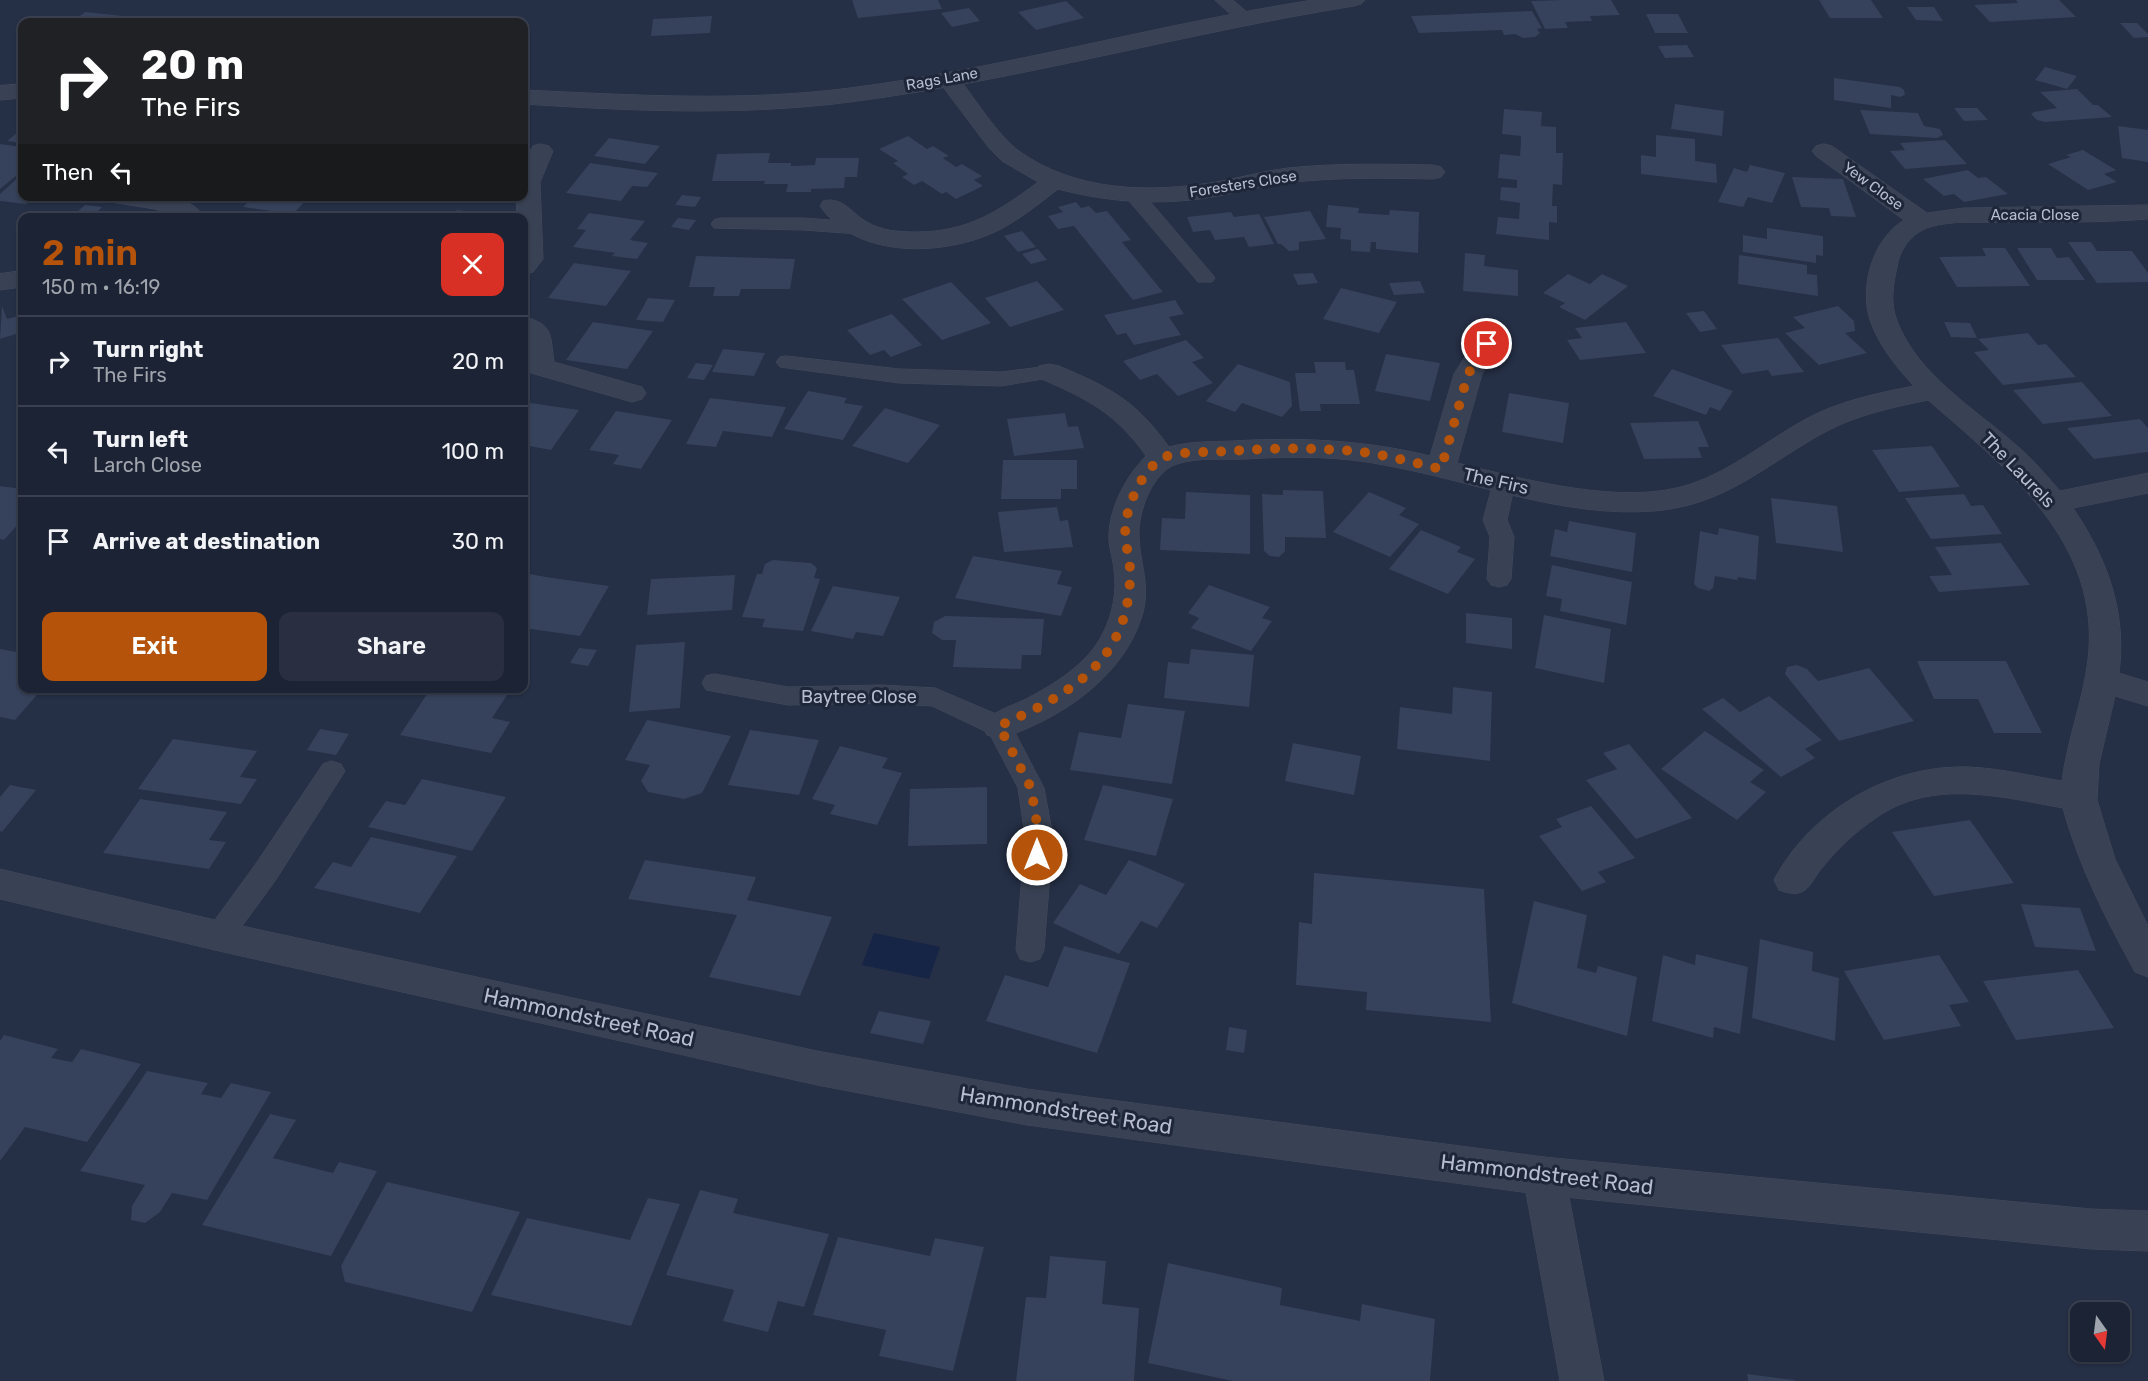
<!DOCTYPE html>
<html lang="en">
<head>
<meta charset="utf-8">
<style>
	:root { --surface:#1c2334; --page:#292f40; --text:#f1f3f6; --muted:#a0a4ac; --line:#3a404f; --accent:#b45309 }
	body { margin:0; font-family:Rubik,sans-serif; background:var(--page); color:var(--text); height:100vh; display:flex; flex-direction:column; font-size:22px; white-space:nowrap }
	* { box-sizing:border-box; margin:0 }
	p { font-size:20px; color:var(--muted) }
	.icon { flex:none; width:33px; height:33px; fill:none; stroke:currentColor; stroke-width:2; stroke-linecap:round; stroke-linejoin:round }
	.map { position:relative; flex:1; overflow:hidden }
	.drawer { position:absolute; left:18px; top:213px; width:510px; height:480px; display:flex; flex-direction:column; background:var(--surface); border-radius:12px; box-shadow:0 2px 4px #0004,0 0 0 2px var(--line) }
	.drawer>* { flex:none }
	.banner { position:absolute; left:18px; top:18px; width:510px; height:183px; border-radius:12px; box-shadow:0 2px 4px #0004,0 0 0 2px var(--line); background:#202124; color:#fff; overflow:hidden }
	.needle { width:39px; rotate:166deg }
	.controls { position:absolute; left:2070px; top:1302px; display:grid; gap:12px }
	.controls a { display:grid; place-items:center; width:60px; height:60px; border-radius:12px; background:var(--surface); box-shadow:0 2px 4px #0004,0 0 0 2px var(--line); font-size:30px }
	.pin { position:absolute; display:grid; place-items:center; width:51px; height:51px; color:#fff; margin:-26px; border:3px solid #fff; border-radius:50%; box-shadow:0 2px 6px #0007 }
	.me { position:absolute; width:66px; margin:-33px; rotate:0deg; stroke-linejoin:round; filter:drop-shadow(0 0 4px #0008) }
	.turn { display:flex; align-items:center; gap:21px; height:126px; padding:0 24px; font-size:27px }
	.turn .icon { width:78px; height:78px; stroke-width:2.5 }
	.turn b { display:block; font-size:42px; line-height:51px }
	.then { display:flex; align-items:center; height:57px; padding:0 24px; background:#0003; gap:12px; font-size:22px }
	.round { display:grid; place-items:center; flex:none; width:63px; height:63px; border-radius:12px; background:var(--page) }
	.head { display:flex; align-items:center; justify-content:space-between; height:102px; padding:0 24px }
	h1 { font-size:36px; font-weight:600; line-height:45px; color:var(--accent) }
	.primary-button { display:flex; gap:12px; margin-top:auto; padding:12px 24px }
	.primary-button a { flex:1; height:69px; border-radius:12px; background:var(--accent); color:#fff; font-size:24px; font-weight:600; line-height:69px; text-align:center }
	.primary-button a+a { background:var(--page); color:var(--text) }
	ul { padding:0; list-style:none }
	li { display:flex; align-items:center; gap:18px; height:90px; padding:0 24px; border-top:2px solid var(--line) }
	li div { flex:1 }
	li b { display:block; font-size:22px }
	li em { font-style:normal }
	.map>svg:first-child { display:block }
	.water { fill:#162445 }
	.building { fill:#36425b }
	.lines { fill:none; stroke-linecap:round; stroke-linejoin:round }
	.service-casing { stroke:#434a5e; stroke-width:1 }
	.minor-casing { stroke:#434a5e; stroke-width:1 }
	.tertiary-casing { stroke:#434a5e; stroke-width:1 }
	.service { fill:#394254; fill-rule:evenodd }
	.minor { fill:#394254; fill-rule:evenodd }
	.tertiary { fill:#394254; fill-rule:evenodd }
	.route { stroke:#b45309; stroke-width:10; stroke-dasharray:0 18 }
	.labels { text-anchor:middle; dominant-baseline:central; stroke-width:6; stroke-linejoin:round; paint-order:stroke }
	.far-street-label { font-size:15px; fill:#b7bdce; stroke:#1e263a }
	.street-label { font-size:18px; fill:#b7bdce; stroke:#1e263a }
	.near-street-label { font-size:21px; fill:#b7bdce; stroke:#1e263a }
</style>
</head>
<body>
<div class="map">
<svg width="2148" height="1381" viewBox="0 0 2148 1381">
	<rect width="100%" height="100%" fill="#252f45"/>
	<path class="water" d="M874,933L940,947L929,979L862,965Z"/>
	<path class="building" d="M852,0H938L942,9L858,18Z
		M1563,0H1611L1620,15L1590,16L1592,21L1565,22L1568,28L1545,29L1531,1Z
		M1819,0H1871L1883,18H1830Z
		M2016,0H2059L2076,17L1990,22L1974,5L2018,3Z
		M1066,1L1084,18L1036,30L1018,12Z
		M1907,7H1934L1943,21L1916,20Z
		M969,8L980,21L952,27L941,13Z
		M1532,11L1542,28L1537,29L1540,33L1535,37L1523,38L1515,34L1504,35L1502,30L1419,33L1411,16Z
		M85,12L113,15L142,18L137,22H72Z
		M1646,14H1678L1688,33H1655Z
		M712,16L710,33L651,36L653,19Z
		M151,18L182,21V22H146Z
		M2120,23H2137L2148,34V37L2134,38Z
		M1687,45L1694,57L1665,58L1658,46Z
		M2045,67L2077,76L2067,89L2035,80Z
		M1834,78L1900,87L1904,90L1905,95L1900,97L1891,95V108L1834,100Z
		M2077,89L2093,105H2098L2112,117L2045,122L2037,120L2031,114L2034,112L2057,108L2040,92Z
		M1675,104L1724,111L1722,136L1671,129Z
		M1954,108H1977L1988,120L1964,121Z
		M1504,109L1542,112L1541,126L1556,127V153H1563L1562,185L1553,184L1552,206H1557V223L1549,222V240L1496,234L1498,217L1519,219L1520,203L1500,200L1501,187L1517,188V180L1498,178L1500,154L1520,156L1521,142V136L1502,134Z
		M1860,110L1918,113L1924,126L1940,129L1943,135L1937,138L1870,134Z
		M2118,126L2148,130V162L2122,158Z
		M22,129V143L7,141Z
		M1656,135L1695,139V161L1716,164L1717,183L1641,174V155L1656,157Z
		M908,136L927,149L933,146L949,156L943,158L956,167L962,164L982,176L974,180L983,186L956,199L946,192L942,194L922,181L914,185L902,177L908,174L893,163L898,161L879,149Z
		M609,138L660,146L645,164L594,156Z
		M1945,140L1967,164L1905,169L1890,151L1905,150L1900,143Z
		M0,144L22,147V171L0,189Z
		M2083,150L2116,170L2104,174L2117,182L2088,190L2048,164L2071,157L2066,155Z
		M770,153L768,163H791V166L815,165L816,158H859L857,177H845L844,188L811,189V192H786L788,184H764L765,181H712L717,154Z
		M590,163L658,173L647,187L632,186L621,201L566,193Z
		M1750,165L1785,173L1772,203L1748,197L1743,207L1718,202L1734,168L1747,172Z
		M1968,170L1978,178L1986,177L2008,194L1964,202L1954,194L1944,196L1923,179Z
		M22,174V196H47L41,202L30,201L26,204L0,201V194Z
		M1792,177L1843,179L1856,217L1831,216L1829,208L1801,207Z
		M682,195L701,197L695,207L675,205Z
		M254,196H310L293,214L243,207Z
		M1076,202L1081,208L1089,206L1096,213L1107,211L1131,240L1122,242L1163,292L1133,300L1074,226L1058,229L1048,216L1063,212L1058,207Z
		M85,205L102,207L94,215L77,212Z
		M1328,205L1359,208L1358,213L1389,215L1390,210L1419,212L1418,253L1376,249V242H1371L1370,252L1351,251V240L1340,239L1341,228L1326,227Z
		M457,210L508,216V218H450Z
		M1310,211L1326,239L1299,242V250L1289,251L1281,244H1278L1264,217Z
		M1231,212L1234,217L1259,214L1274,244L1249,247L1244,237L1215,240L1210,230L1193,232L1187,217Z
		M589,213L645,221L630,240L648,243L637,259L612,256L615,253L573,247L586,230L577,229Z
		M678,218L696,220L689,230L671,227Z
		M1767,228L1823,236V256L1816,255V263L1743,252V235L1767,239Z
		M1022,231L1036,247L1018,252L1004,236Z
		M2068,242H2091L2097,251H2132L2148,273V282L2097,283Z
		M1982,248H2005L2030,286L1957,287L1939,257L1986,256Z
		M2017,248H2051L2057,258L2069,257L2085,280H2037Z
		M1038,249L1047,260L1031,264L1022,254Z
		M1465,253L1485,255L1484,266L1518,270V296L1463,291Z
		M1739,255L1807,265V274L1817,275L1818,296L1738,284Z
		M696,256L795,259L790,289H741L739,296H713L715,287H689Z
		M574,263L631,271L606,306L548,298Z
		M1313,273L1318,283L1298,285L1293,274Z
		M1568,274L1590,284L1602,274L1628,286L1585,320L1559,307L1565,303L1543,293Z
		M1037,281L1064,310L1010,327L985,298Z
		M1420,281L1425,293L1394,295L1389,283Z
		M951,282L991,323L942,340L902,299Z
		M1341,288L1397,302L1379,333L1323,319Z
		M648,298L675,300L663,322L636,320Z
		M1175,300L1184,314L1169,317L1181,335L1134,345L1126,333L1117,335L1104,315Z
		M2,306L7,319L22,315V332L0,339Z
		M1838,306L1854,321L1855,331L1845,333L1867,353L1819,365L1785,333L1805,328L1793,317Z
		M1704,311L1717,329L1700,332L1686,313Z
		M892,314L922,345L891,357L884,350L870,355L847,330Z
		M593,322L653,331L627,369L566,360Z
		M1626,322L1646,353L1580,360L1567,340L1582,338L1575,328Z
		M1944,322L1970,323L1977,338L1951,337Z
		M2028,333L2038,345L2046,344L2076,377L2003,385L1974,352L1989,350L1978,339Z
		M1778,338L1804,372L1772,376L1768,370L1742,374L1721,345Z
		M1186,340L1204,358L1192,362L1213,383L1178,396L1157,374L1140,380L1123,361Z
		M723,349L765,353L754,376L712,372Z
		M1386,354L1440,363L1430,401L1375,391Z
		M1314,362H1345L1346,370H1354L1360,404H1320L1321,411H1300L1295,373H1316Z
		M696,363L713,365L704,380L687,378Z
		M1238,364L1290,382L1292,406L1282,417L1242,403L1235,412L1206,401Z
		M1672,369L1733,391L1720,411L1710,407L1706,415L1653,396Z
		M2082,382L2112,416L2043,424L2013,390Z
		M808,391L847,398L844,403L863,406L843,440L784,429Z
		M1509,393L1569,403L1563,443L1502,432Z
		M710,398L786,407L772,437L723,431L716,447L686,444Z
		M524,402L551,406L579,410L551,450L524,445Z
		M885,408L940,425L908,463L852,446Z
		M616,411L672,420L641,469L613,464L619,455L589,450Z
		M1065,413L1068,427L1078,426L1084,448L1014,456L1007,419Z
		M2140,419L2148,428V452L2094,459L2067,428Z
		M1698,421L1709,447H1698L1702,458L1644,459L1630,423Z
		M1932,446L1960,487L1899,492L1872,450Z
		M1003,460H1077V489H1061V499H1001Z
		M0,486L22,489V520L4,540L0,539Z
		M1283,490L1323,491L1326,538L1285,537V551L1279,557L1270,556L1264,551L1262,494L1283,495Z
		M1186,492L1250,495V554L1160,550L1162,518L1185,519Z
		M1369,492L1406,508L1399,515L1419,524L1390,557L1333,532Z
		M1964,494L1971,506L1983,505L2002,534L1931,539L1905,498Z
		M1771,498L1837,506L1843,552L1776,543Z
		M1057,507L1060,521L1068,520L1073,547L1004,552L998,512Z
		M1569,521L1636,533L1632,572L1550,556L1555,529L1567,532Z
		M1719,528L1759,536L1756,580L1738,577L1737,580L1715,576L1713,588L1709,591L1698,588L1694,584L1700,531L1718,535Z
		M1421,530L1461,547L1457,552L1475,559L1448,594L1389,569Z
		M2001,543L2030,585L1939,592L1929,576L1952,575L1935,547Z
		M973,556L1062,571L1057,584L1072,587L1061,616L955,598Z
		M773,560L811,563L817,568L814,578L820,579L803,631L762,627L765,619L742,617L757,574H762L765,564Z
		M1552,565L1632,582L1626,625L1560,611L1562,599L1546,596Z
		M524,573L546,577L609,586L580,636L524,628Z
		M735,575L732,610L647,615L651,579Z
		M1209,585L1270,607L1262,618L1272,621L1251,651L1191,628L1199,618L1188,613Z
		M833,586L900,597L883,636L856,632L853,639L811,631Z
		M1466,613L1512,618V649L1466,643Z
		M1544,615L1611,629L1604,683L1535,668Z
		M945,616L1044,619L1041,655H1022L1021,669L953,667L956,640H942L932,633L934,622Z
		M685,642L680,708L629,712L636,645Z
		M579,648L597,650L588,666L570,663Z
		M0,649L22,653V688H43L15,720L0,717Z
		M1191,649L1254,655L1249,707L1164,698L1168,662L1189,664Z
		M1917,661H2006L2042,733H1994L1978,699H1934Z
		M1797,665L1807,669L1818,681L1869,668L1914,721L1839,741L1785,674L1787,667Z
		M1453,687L1492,692L1490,761L1397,749L1400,707L1452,714Z
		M431,688L511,689L492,718L510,722L491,753L400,735Z
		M1769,696L1822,740L1805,749L1815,758L1781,777L1702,709L1723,698L1740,712Z
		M1128,704L1185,711L1172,784L1070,770L1079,732L1121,738Z
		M647,720L731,736L702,793L684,799L648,792L641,781L650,765L625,760Z
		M320,729L349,734L336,755L307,750Z
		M750,730L819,740L799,795L728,785Z
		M1705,731L1764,770L1750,782L1766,792L1737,820L1661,769Z
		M173,739L257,751L240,777L257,779L241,804L138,789Z
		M1293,743L1361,756L1354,795L1285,781Z
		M1629,744L1692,818L1636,839L1586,780L1617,769L1603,753Z
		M840,746L888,758L882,768L902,773L877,825L830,814L835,805L812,799Z
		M422,779L506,797L472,851L368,827L386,801L405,805Z
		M10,785L36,790L2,832L0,831V797Z
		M1103,785L1173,799L1156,856L1084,840Z
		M987,787V844L908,846L910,789Z
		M140,799L227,812L209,840L226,842L209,869L103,853Z
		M1591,806L1635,858L1598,872L1606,882L1582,891L1539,836L1562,827L1556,819Z
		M1970,820L2014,883L1934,896L1892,832Z
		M371,837L457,856L420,913L314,888L333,862L351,867Z
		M645,860L756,877L747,900L832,917L800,996L709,977L737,915L628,899Z
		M1129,860L1185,884L1157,928L1141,921L1119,954L1053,923L1080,884L1106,895Z
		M1314,873L1484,889L1491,1022L1366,1010L1367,992L1296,985L1299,922L1312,924Z
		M1534,901L1587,915L1577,968L1596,973L1598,966L1637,977L1627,1036L1512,1003Z
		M2021,904L2080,908L2096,951L2035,947Z
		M1760,939L1813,952L1812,971L1839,978L1835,1041L1752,1018Z
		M1064,946L1130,963L1097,1053L986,1021L1005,975L1048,987Z
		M1696,954L1748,967L1740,1034L1714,1027L1713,1038L1652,1021L1663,955L1695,965Z
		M1939,955L1969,1002L1949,1005L1961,1026L1884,1040L1844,971Z
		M2078,970L2114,1028L2016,1040L1983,981Z
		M879,1011L931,1021L923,1044L870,1033Z
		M1229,1027L1247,1030L1244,1053L1226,1050Z
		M4,1035L58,1049L51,1058L72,1062L81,1049L141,1064L87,1142L25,1127L0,1161V1041Z
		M147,1071L208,1083L201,1094L221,1098L231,1083L271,1092L207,1200L172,1193L160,1212L145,1223L131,1220L132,1206L145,1185L80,1171Z
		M270,1114L296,1120L273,1158L333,1173L339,1162L377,1171L331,1256L202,1225Z
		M387,1182L520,1212L472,1312L345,1282L341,1266Z
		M700,1190L738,1199L733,1213L829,1234L804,1307L778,1301L768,1332L723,1321L734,1290L666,1275Z
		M648,1198L680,1204L631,1326L491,1295L527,1218L630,1240Z
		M838,1237L930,1256L935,1238L984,1247L953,1371L879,1356L886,1330L813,1315Z
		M1050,1256L1106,1261L1102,1304L1139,1308L1134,1381H1016L1026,1297L1046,1298Z
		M1168,1263L1282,1288L1280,1305L1360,1321L1362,1304L1435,1319L1430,1381H1233L1148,1363Z
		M1747,1374L1795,1380V1381H1748Z"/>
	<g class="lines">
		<g class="service-casing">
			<path id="service" d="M1215,0H1233L1255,19L1253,23H1241Z
				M1136,191L1143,193L1212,274L1215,278L1212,282H1198L1129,201L1127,197L1129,193Z
				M721,218H803L859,222L866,224L869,228L866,232L859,234L803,230L714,228L711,224L714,220Z
				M787,356L899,369L1001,372L1049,366L1057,367L1060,372L1057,377L1049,378L1001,386L899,383L780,367L776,362L780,357Z
				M1504,476L1512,478L1515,483L1507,520L1514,537L1511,579L1507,585L1499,587L1491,585L1487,579L1490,537L1483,520L1493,483L1496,478Z
				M715,674L788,687L882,685L935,688L1008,719L1044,788L1053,836L1044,950L1040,959L1030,962L1020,959L1016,950L1025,836L1018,788L989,733L932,706L882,703L788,705L706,690L702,683L706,676Z
				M332,761L341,764L345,771L275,881L229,944L219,948L209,944L205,936L209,928L255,865L323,764Z"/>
		</g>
		<g class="minor-casing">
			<path id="minor" d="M948,72L956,74C973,96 998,136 1019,151C1076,192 1150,193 1216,182C1240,178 1263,171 1288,168C1336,163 1385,164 1433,165L1441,167L1445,172L1441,177L1433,179C1384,178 1335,177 1286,183C1263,186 1241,192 1218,196C1164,206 1111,203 1058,189C1039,204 1019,220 997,231C945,256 857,260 820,206L823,201C843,196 851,213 867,222C882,231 899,232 916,232C967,232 998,212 1038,182L1002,161L989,148L937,79L940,74Z
				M541,144L549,146L553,151L540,182L543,259L533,272L524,275V218H517L516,196H524C524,178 522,162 533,146Z
				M1824,144L1832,146L1927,213L1964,208L2148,205V219C2099,223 2051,222 2002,222C1979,223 1952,220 1930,227C1911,233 1900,249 1897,267C1893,285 1890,303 1897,321C1918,375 1974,408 2016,445C2032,458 2046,475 2060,491L2148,473V493L2073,508C2107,558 2127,612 2119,673L2148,682V706L2115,696L2099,764L2097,800L2115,859L2148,926V977L2135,972C2106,919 2079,867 2063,808C2001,797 1932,778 1876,818C1855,832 1837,849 1822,868C1816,874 1812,885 1805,890C1797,896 1788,893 1779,890L1774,880C1810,811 1889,765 1967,767C1999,768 2031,776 2062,781C2067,740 2083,701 2088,660C2102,542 2007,469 1928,400C1895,407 1860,414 1829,430C1768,462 1728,505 1654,511C1564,518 1476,482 1389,466C1342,456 1293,456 1246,459C1224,460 1198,457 1177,464C1152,472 1138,512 1139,536C1140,565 1151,586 1142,616C1123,678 1059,720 999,739L987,735L982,726C990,712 1009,707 1024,700C1053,685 1088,664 1103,633C1113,613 1117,591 1114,570C1113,558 1108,546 1109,534C1110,506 1127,475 1146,456C1116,413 1086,398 1039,378L1035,372L1039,366L1049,364L1059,366C1111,388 1135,400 1169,447C1190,441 1211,442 1233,441C1300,437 1365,440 1430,456L1454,374L1477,338L1487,336L1497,338L1501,344L1482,374L1457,463C1524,479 1624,507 1691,484C1733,470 1767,440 1806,419C1839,401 1878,393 1914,386C1896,367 1878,344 1870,320C1859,286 1873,239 1904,220L1816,156L1812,151L1816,146Z
				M102,196C127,196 186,190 201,213L198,218H178L155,209L105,201Z
				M22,271V287L0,290V274Z
				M524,317C554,324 550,335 554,362L642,387L646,393L642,399L632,402L531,373C522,359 522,333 524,317Z
				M1544,1157L1559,1163L1565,1176L1604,1381H1560L1523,1176L1529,1163Z"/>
		</g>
		<g class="tertiary-casing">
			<path id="tertiary" d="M1313,0H1365L1361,4L1354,6C1185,33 1020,80 850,102C742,116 631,111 524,104V90C632,95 742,102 850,88C1006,68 1158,24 1313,0Z
				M22,84V98L0,100V86Z
				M0,869L219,921L817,1051L1027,1089L1544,1157L2091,1209L2148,1211V1251L2091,1249L1544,1195L1027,1125L817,1085L219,951L0,899Z"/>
		</g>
		<use href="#service" class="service"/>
		<use href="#minor" class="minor"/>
		<use href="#tertiary" class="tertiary"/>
	</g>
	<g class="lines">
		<path class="route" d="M1037,855L1039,836L1031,788L999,726C1068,695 1126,664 1130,580C1132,555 1120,540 1128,512C1133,494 1144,470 1161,459C1171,452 1202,452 1215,452C1256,449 1297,447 1338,450C1373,451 1407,461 1441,469L1468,374L1487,344"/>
	</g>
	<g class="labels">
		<g class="far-street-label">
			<text transform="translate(942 79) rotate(-10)">Rags Lane</text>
			<text transform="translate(1243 184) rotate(-9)">Foresters Close</text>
			<text transform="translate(1873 186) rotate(36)">Yew Close</text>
			<text x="2035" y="215">Acacia Close</text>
		</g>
		<g class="street-label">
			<text transform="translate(2018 470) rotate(46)">The Laurels</text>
			<text transform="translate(1496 481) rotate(13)">The Firs</text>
			<text x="859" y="697">Baytree Close</text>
		</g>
		<g class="near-street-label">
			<text transform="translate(589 1017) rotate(12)">Hammondstreet Road</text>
			<text transform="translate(1066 1110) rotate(9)">Hammondstreet Road</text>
			<text transform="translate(1547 1174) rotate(7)">Hammondstreet Road</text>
		</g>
	</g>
</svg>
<div class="controls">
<a><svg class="needle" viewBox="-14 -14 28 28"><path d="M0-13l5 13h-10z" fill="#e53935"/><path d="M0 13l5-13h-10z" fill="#a0a4ac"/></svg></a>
</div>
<div class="pin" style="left:1487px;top:344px;background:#d93025"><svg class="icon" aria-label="arrive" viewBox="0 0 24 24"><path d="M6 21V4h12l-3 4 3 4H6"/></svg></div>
<svg class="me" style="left:1037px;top:855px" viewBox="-20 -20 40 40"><circle r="17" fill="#b45309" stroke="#fff" stroke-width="3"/><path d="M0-11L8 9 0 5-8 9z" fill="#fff"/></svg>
<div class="banner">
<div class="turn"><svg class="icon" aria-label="right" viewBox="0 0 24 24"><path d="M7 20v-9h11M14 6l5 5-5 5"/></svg><div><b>20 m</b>The Firs</div></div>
<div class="then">Then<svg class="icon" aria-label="left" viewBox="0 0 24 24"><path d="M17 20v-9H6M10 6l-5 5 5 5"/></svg></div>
</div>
<section class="drawer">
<div class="head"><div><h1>2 min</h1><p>150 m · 16:19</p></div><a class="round" style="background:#d93025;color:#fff"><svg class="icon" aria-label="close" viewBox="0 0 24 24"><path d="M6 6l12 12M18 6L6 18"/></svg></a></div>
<ul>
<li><svg class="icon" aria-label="right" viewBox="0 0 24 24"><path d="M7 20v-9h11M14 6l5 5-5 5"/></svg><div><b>Turn right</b><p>The Firs</p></div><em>20 m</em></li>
<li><svg class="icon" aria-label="left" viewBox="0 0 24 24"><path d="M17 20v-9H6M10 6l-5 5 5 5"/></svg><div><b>Turn left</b><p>Larch Close</p></div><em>100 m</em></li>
<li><svg class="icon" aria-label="arrive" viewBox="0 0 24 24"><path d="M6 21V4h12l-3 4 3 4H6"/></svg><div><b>Arrive at destination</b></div><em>30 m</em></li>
</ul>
<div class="primary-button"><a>Exit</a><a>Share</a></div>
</section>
</div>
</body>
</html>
